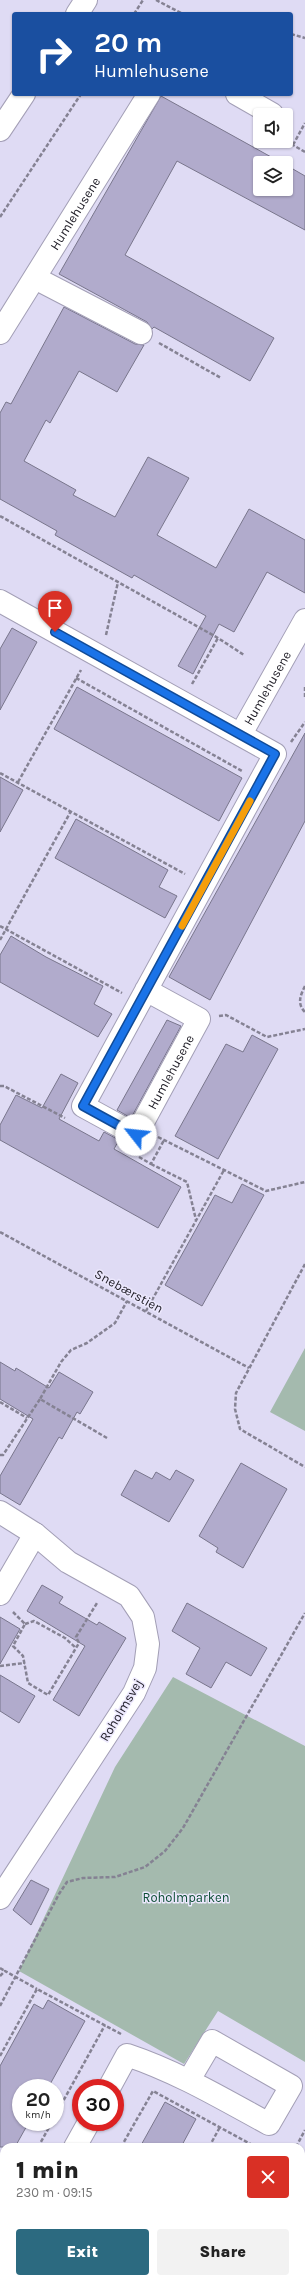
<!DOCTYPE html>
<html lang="en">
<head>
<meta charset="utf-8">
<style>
	:root { --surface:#fff; --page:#f2f2f2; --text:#222; --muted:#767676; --accent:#2c6a80 }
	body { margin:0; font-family:Karla,sans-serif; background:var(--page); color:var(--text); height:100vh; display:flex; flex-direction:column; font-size:15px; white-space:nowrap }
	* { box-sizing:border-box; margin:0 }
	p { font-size:13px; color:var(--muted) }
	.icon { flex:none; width:22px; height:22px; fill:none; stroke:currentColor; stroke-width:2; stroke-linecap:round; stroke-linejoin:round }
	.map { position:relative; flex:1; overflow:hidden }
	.drawer { position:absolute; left:0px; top:2143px; width:305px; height:140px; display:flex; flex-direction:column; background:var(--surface); border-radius:12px 12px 0 0; box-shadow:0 1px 3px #0004 }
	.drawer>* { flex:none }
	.guide { position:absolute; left:12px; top:12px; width:281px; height:84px; border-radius:4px; box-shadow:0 1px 3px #0004; background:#1a4fa0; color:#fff; overflow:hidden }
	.fabs { position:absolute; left:253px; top:108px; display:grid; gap:8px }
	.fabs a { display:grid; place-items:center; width:40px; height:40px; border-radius:4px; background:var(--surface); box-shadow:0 1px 3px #0004; font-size:20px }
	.speed { position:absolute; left:12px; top:2079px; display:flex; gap:8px; font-size:20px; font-weight:700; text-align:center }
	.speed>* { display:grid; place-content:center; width:52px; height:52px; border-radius:50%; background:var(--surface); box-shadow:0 1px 3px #0004; line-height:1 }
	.speed small { font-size:10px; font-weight:400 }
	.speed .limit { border:6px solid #d22; background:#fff; color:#111 }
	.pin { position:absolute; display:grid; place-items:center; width:34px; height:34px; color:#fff; margin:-41px -17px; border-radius:50% 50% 50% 0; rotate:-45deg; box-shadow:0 0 4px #0007 }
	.pin .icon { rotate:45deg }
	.me { position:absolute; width:44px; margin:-22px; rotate:299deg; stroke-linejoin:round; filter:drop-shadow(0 0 3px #0008) }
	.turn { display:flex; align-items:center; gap:14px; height:84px; padding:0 16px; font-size:18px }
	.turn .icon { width:52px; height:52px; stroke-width:2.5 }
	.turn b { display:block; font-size:28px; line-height:34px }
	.round { display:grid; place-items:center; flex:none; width:42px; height:42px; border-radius:4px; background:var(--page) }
	.overview { display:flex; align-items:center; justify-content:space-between; height:68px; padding:0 16px }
	h1 { font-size:24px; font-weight:800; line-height:30px }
	.primary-button { display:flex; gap:8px; margin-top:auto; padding:8px 16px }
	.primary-button a { flex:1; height:46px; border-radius:4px; background:var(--accent); color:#fff; font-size:16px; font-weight:800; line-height:46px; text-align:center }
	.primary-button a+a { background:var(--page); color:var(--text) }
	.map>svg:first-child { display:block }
	.green { fill:#a4baae }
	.building { fill:#b1abcc; stroke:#79768c }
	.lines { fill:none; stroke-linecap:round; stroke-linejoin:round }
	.minor-casing { stroke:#a39fb6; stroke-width:24 }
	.path { stroke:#858293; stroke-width:2.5; stroke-dasharray:4 2; stroke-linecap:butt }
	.minor { stroke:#fff; stroke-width:22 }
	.route-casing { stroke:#114b97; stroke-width:10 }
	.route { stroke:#1a73e8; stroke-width:7 }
	.slow { stroke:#f59e0b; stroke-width:7 }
	.labels { text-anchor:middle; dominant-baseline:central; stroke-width:3; stroke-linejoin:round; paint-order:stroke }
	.street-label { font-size:13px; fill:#24222b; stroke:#ece8fd }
	.park-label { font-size:13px; fill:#0b4d33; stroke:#ece8fd }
</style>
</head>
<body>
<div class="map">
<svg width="305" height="2283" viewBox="0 0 305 2283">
	<rect width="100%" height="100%" fill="#dfdbf4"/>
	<path class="green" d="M305,1348V1431L270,1412Z
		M173,1677L305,1746V2062L218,2011L184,2064L19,1971L115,1767Z"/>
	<path class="building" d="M161,96L282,163H260V189H286V165L305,176V230L177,161L125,255L274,338L250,381L154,327L152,329L147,322L59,274Z
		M64,307L135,344L144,345L117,392L79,371L50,423L46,420L24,461L76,490L73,495L115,517L148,457L189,478L157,535L216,568L249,509L305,540V593L267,572L234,632L219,624L193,674L178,666L206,616L134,575L132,578L55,535L57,531L0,499V413L6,402L11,404Z
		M12,628L37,642L0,710V649Z
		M77,687L242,778L219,821L54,729Z
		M305,733V821L210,1000L169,977Z
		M0,777L23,790L0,832Z
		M76,819L168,870L159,887L177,896L165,918L55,858Z
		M11,936L46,957L103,986L94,1004L112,1014L98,1037L0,982V955Z
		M167,1020L181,1026L131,1118L117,1110Z
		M252,1035L278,1049L218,1159L175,1136L226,1044L243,1052Z
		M61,1074L78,1083L59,1119L99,1141L104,1132L119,1140L114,1149L181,1187L158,1228L0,1140V1125L16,1095L42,1108Z
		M242,1184L264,1195L202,1306L165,1285L215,1195L232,1203Z
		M0,1362L15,1371L16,1368L49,1388L59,1372L93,1392L80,1414L77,1412L62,1439L59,1437L20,1505L0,1493V1476L33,1419L0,1399Z
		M241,1463L287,1489L243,1568L216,1552L218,1548L199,1536Z
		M135,1470L152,1479L156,1472L170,1480L176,1470L194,1480L169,1522L121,1495Z
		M42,1585L63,1597L59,1603L97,1625L99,1622L126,1638L79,1716L53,1700L85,1646L27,1611Z
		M187,1603L267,1648L251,1676L226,1662L211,1688L186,1674L200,1648L172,1631Z
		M0,1617L20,1629L0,1664Z
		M0,1675L35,1696L19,1723L0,1711Z
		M31,1880L49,1889L31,1925L13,1910Z
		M48,2000L85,2021L48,2088H21V2122H29L15,2147H0V2066L34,2004L43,2009Z
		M165,2102L196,2119L181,2147H140Z"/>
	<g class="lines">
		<g class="minor-casing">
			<g id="minor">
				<path d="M77,14L86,0"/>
				<path d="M237,94L272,114"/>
				<path d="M0,130L24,94"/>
				<path d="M35,278L141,333"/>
				<path id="s1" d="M0,333L149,94"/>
				<path id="s2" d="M0,601L275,754L83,1106L136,1135L199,1019L146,990"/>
				<path id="s3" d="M241,734L305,620"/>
				<path d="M0,1512L35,1534L68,1562L129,1596L143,1617L148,1644L145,1668L134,1693L0,1898"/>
				<path d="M0,1594L35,1534"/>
				<path d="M109,2088L127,2055C178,2072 223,2099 269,2124L291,2086L212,2041L189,2080"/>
				<path d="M75,2147L89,2122"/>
				<path d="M0,2220L4,2223"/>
				<path d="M0,2273L4,2267"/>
				<path d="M78,2279L84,2283"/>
			</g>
		</g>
		<path class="path" d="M156,0L183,14
			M134,14L143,0
			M291,34L305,38
			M286,141L305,152
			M293,145L305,123
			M0,217L81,94
			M159,343L221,378
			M0,516L218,638L244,655
			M106,635L118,582
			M76,678L242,771
			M192,684L218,638
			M305,687V697
			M291,742L305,722
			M0,773L185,874
			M18,782L81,670
			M0,926L122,993
			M0,940L71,811
			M305,986C300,996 297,1004 305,1012
			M219,1016L226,1015L267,1037L305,1029
			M0,1086H4L65,1118
			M158,1137L266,1191L305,1182
			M139,1157L151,1164L164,1140
			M151,1164L187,1182L196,1220
			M0,1232L249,1368
			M305,1264L236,1393L235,1409L240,1429L305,1467
			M146,1311L224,1170
			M0,1402L27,1418
			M107,1438L40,1399L61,1362L71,1350L87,1343L115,1323L127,1301
			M0,1455H3L40,1399
			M13,1612L25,1624L13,1646L23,1656L28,1683L48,1695L79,1643L76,1637L97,1603
			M25,1624L34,1621L65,1638L76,1648
			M0,1666L25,1663
			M0,1968L5,1971
			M0,1976L5,1971L37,1989
			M0,2006L59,1894L67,1882L83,1878L115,1877L145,1867L165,1851L183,1828L305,1613
			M0,2056L37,1989L121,2034
			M55,2116L105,2025
			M38,2147L52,2122
			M121,2147L153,2091L256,2147
			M209,2147L220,2127
			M296,2147L305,2130
			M301,2171L305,2173
			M223,2283L225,2279"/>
		<use href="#minor" class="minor"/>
	</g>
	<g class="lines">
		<g class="route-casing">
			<path id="route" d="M55,632L275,754L83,1106L136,1135"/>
		</g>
		<use href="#route" class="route"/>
		<path class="slow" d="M182,926L250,801"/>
	</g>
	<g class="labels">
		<g class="street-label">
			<text stroke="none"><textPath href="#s1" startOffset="141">Humlehusene</textPath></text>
			<text stroke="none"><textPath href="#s3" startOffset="53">Humlehusene</textPath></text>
			<text stroke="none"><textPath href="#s2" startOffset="848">Humlehusene</textPath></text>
			<text transform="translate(129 1291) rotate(29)">Snebærstien</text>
			<text transform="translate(121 1710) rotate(-59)">Roholmsvej</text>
		</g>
		<g class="park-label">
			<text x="186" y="1897">Roholmparken</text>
		</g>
	</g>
</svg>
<div class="fabs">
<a><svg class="icon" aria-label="sound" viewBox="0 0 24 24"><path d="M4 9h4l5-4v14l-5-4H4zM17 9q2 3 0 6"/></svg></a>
<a><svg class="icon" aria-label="layers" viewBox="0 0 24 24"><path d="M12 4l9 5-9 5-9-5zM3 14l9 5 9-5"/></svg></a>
</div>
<div class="speed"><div>20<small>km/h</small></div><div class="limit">30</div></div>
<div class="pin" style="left:55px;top:632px;background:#d93025"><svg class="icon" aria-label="arrive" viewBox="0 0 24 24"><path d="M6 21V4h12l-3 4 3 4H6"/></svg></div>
<svg class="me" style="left:136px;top:1135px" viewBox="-20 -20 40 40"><circle r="19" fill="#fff"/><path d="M0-13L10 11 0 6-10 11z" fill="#1a73e8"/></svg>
<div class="guide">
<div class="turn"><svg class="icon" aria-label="right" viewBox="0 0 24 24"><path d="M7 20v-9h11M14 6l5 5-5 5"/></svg><div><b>20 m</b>Humlehusene</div></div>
</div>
<section class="drawer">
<div class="overview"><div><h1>1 min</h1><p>230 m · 09:15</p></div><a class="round" style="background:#d93025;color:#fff"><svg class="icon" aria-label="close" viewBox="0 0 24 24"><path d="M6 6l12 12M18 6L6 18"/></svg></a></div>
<div class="primary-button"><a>Exit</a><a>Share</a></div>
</section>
</div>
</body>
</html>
